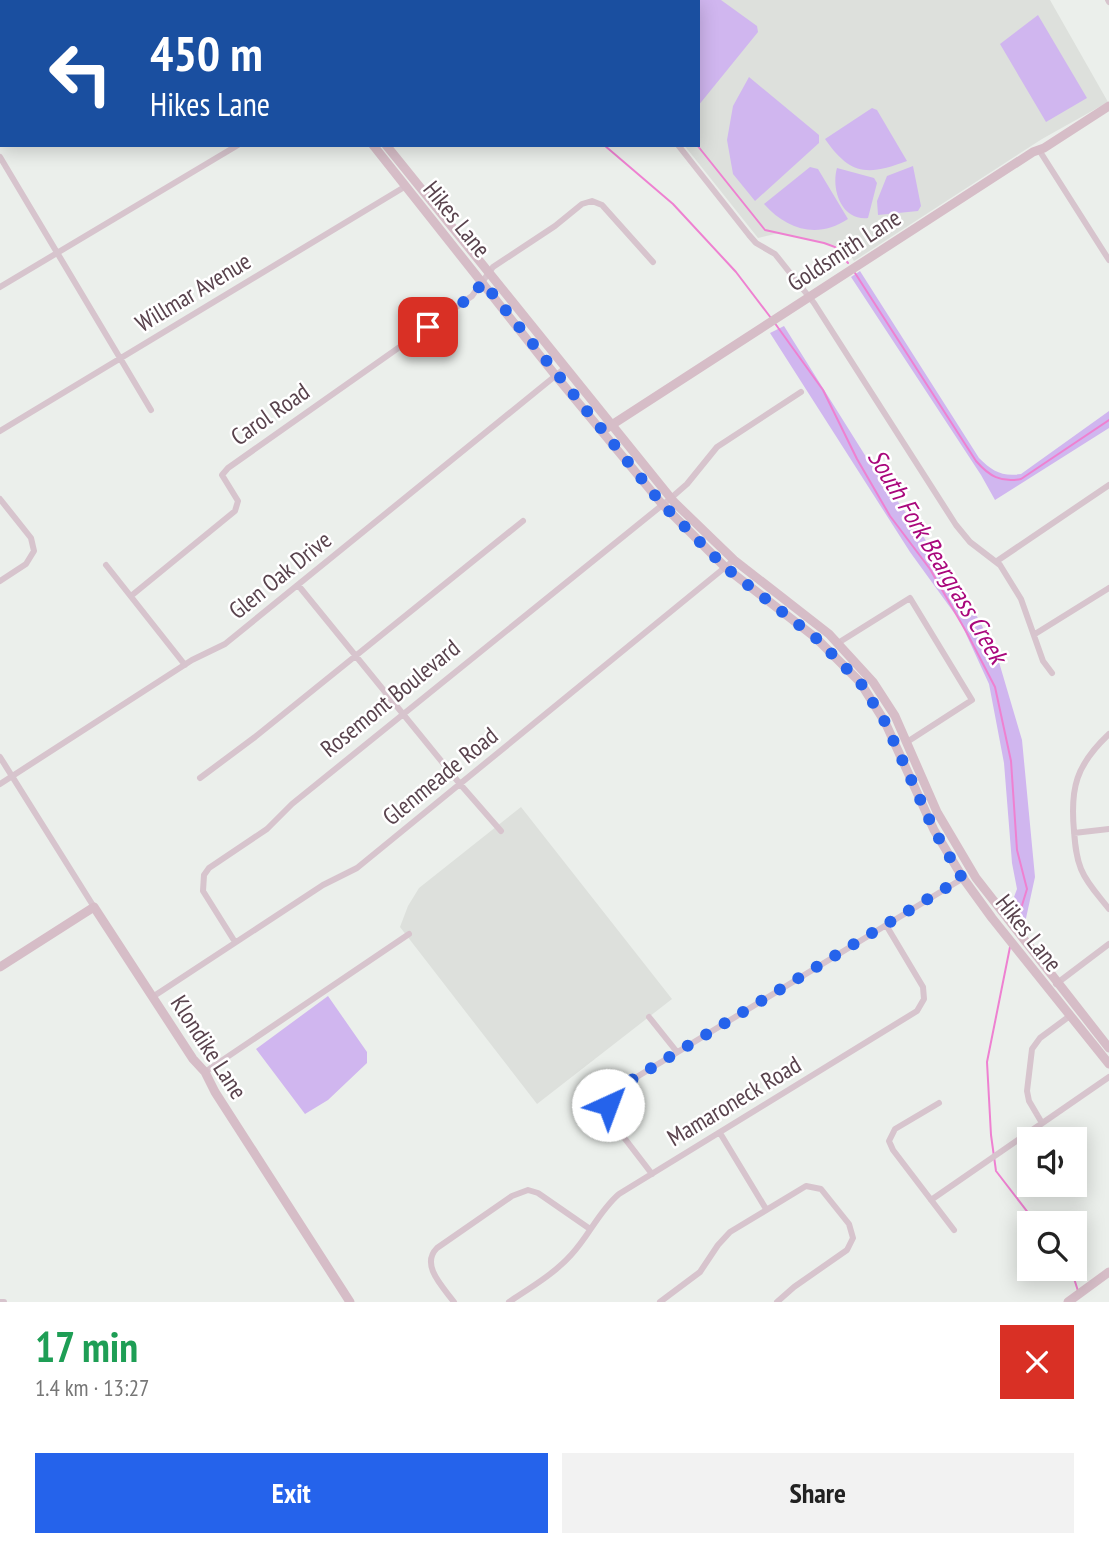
<!DOCTYPE html>
<html lang="en">
<head>
<meta charset="utf-8">
<style>
	:root { --surface:#fff; --page:#f2f2f2; --text:#222; --muted:#767676; --accent:#2563eb }
	body { margin:0; font-family:"PT Sans Narrow",sans-serif; background:var(--page); color:var(--text); height:100vh; display:flex; flex-direction:column; font-size:26px; white-space:nowrap }
	* { box-sizing:border-box; margin:0 }
	p { font-size:23px; color:var(--muted) }
	.icon { flex:none; width:38px; height:38px; fill:none; stroke:currentColor; stroke-width:2; stroke-linecap:round; stroke-linejoin:round }
	.map { position:relative; height:1302px; overflow:hidden }
	.drawer { display:flex; flex-direction:column; background:var(--surface); flex:1 }
	.drawer>* { flex:none }
	.guide { position:absolute; left:0px; top:0px; width:700px; height:147px; box-shadow:0 4px 18px #0003; background:#1a4fa0; color:#fff; overflow:hidden }
	.fabs { position:absolute; left:1017px; top:1127px; display:grid; gap:14px }
	.fabs a { display:grid; place-items:center; width:70px; height:70px; border-radius:0px; background:var(--surface); box-shadow:0 4px 18px #0003; font-size:35px }
	.pin { position:absolute; display:grid; place-items:center; width:60px; height:60px; color:#fff; margin:-30px; border-radius:14px; box-shadow:0 4px 10px #0006 }
	.me { position:absolute; width:77px; margin:-38px; rotate:43deg; stroke-linejoin:round; filter:drop-shadow(0 0 5px #0008) }
	.turn { display:flex; align-items:center; gap:24px; height:147px; padding:0 35px; font-size:32px }
	.turn .icon { width:91px; height:91px; stroke-width:2.5 }
	.turn b { display:block; font-size:49px; line-height:60px }
	.round { display:grid; place-items:center; flex:none; width:74px; height:74px; border-radius:0px; background:var(--page) }
	.overview { display:flex; align-items:center; justify-content:space-between; height:119px; padding:0 35px }
	h1 { font-size:42px; font-weight:800; line-height:52px; color:#1e9e55 }
	.action { display:flex; gap:14px; margin-top:auto; padding:14px 35px }
	.action a { flex:1; height:80px; border-radius:0px; background:var(--accent); color:#fff; font-size:28px; font-weight:800; line-height:80px; text-align:center }
	.action a+a { background:var(--page); color:var(--text) }
	.map>svg:first-child { display:block }
	.education { fill:#dde0dc }
	.green { fill:#d0b6ef }
	.lines { fill:none; stroke-linecap:round; stroke-linejoin:round }
	.stream { stroke:#ee81d1; stroke-width:2 }
	.street { stroke:#d7c4cd; stroke-width:6 }
	.secondary { stroke:#d6bdc7; stroke-width:9 }
	.route { stroke:#2563eb; stroke-width:12; stroke-dasharray:0 21.6 }
	.labels { text-anchor:middle; dominant-baseline:central; stroke-width:5; stroke-linejoin:round; paint-order:stroke }
	.street-label { font-size:24px; fill:#59434d; stroke:#fff }
	.water-label { font-size:26px; font-style:italic; fill:#a9077c; stroke:#fff }
</style>
</head>
<body>
<div class="map">
<svg width="1109" height="1302" viewBox="0 0 1109 1302">
	<rect width="100%" height="100%" fill="#ebefeb"/>
	<path class="education" d="M581,0H1050L1108,102L1042,139L854,261L846,248L779,233L758,238L684,145H698V2Z
		M521,807L672,999L537,1104L400,927L408,906L419,888Z"/>
	<path class="green" d="M663,0H721L757,26L758,32L698,106V2H662Z
		M1038,15L1087,98L1046,122L1000,44Z
		M749,77L819,135V143L755,201L733,174L727,140L733,106Z
		M872,108L877,110L907,161C867,176 850,175 825,139Z
		M913,166L921,206L918,211L878,215L877,201L887,176Z
		M810,167L818,169L848,219C818,239 787,230 764,204Z
		M837,168L874,178L877,183L868,218C841,221 831,189 837,168Z
		M860,271L979,458C992,471 1002,477 1021,474L1109,411V428L995,500L981,475L851,277Z
		M784,326L868,460L966,596L996,652L1022,740L1035,877L1023,932L1008,913L1017,889L1012,863L1004,763L989,684L960,621L910,552L770,333Z
		M328,996L367,1052V1063L328,1100L305,1114L256,1049Z"/>
	<g class="lines">
		<path class="stream" d="M522,0L523,2
			M582,0L583,2
			M604,145L673,204L736,272L771,318
			M697,145L765,230L824,243L835,247L848,263
			M855,273L976,461C989,476 1001,483 1021,479L1109,420
			M774,322L823,390L857,459L890,516L930,569L967,633L995,687L1011,761L1017,850L1027,889L1016,925
			M1010,947L987,1062L991,1135L996,1171L1036,1223
			M1071,1269L1078,1291"/>
		<path class="street" d="M383,0V2
			M468,0L469,2
			M1108,0L1109,2
			M26,2L29,0
			M236,2L239,0
			M0,18L2,17
			M0,143L2,142
			M678,145L749,235L756,243L775,254L814,303L956,525L970,542L1000,565L1021,599L1043,661L1052,673
			M1039,150L1109,260
			M0,157L151,410
			M0,287L238,145
			M0,431L406,186
			M0,499L31,538L34,551L26,564L0,581
			M997,561L1109,485
			M106,565L185,665
			M298,585L460,784L501,831
			M131,596L235,511L238,501L222,475L228,468L472,296L493,267L555,226L582,204L592,201L602,205L653,262
			M1035,634L1109,588
			M838,643L910,598L972,700L907,742
			M1109,734C1076,765 1070,788 1074,831C1075,844 1076,857 1081,869C1087,884 1099,896 1109,909
			M0,757L94,907
			M200,778L255,737L523,521
			M0,784L192,660L225,644L565,368
			M1074,833L1109,829
			M235,942L203,891L204,875L209,868L267,829L292,804L671,498L687,484L717,447L801,392
			M1056,984L1109,944
			M154,996L323,885L357,868L734,560
			M649,1017L677,1052
			M205,1072L409,934
			M939,1103L895,1129L889,1141L893,1150L954,1230
			M1042,1123L1029,1101L1027,1091L1032,1049L1040,1038L1071,1015
			M720,1133L766,1209
			M652,1174L609,1118L608,1102L617,1089L965,877
			M931,1200L1109,1077
			M0,1302H4
			M454,1302C443,1287 420,1265 437,1248L512,1196L528,1190L538,1193L590,1229
			M509,1302C530,1288 554,1274 571,1255C589,1236 599,1211 619,1194L917,1011L924,999L923,987L886,925
			M660,1302L700,1272L718,1245L730,1232L806,1186L821,1189L849,1224L853,1238L847,1250L794,1287L777,1302"/>
		<path class="secondary" d="M256,0L258,2
			M271,0L272,2
			M373,145L556,376L662,504L726,568L816,638L860,682L885,722L934,830L963,878L992,918L1109,1064
			M386,145L674,502L734,560L829,634L873,682L895,716L937,812L976,878L1109,1048
			M607,428L1033,152L1044,148L1109,106
			M0,967L94,907L193,1059L205,1072L215,1092L350,1302
			M1068,1302L1109,1272"/>
	</g>
	<g class="lines">
		<path class="route" d="M428,327L472,296L483,282L662,504L726,568L816,638L860,682L885,722L934,830L962,878L617,1089L610,1097L608,1105"/>
	</g>
	<g class="labels">
		<g class="street-label">
			<text transform="translate(457 219) rotate(51)">Hikes Lane</text>
			<text transform="translate(844 250) rotate(-33)">Goldsmith Lane</text>
			<text transform="translate(193 292) rotate(-31)">Willmar Avenue</text>
			<text transform="translate(270 414) rotate(-35)">Carol Road</text>
			<text transform="translate(280 575) rotate(-39)">Glen Oak Drive</text>
			<text transform="translate(390 698) rotate(-39)">Rosemont Boulevard</text>
			<text transform="translate(440 776) rotate(-39)">Glenmeade Road</text>
			<text transform="translate(1029 933) rotate(52)">Hikes Lane</text>
			<text transform="translate(209 1047) rotate(57)">Klondike Lane</text>
			<text transform="translate(734 1101) rotate(-31)">Mamaroneck Road</text>
		</g>
		<g class="water-label">
			<text transform="translate(938 556) rotate(59)">South Fork Beargrass Creek</text>
		</g>
	</g>
</svg>
<div class="fabs">
<a><svg class="icon" aria-label="sound" viewBox="0 0 24 24"><path d="M4 9h4l5-4v14l-5-4H4zM17 9q2 3 0 6"/></svg></a>
<a><svg class="icon" aria-label="search" viewBox="0 0 24 24"><circle cx="10" cy="10" r="6"/><path d="M15 15l6 6"/></svg></a>
</div>
<div class="pin" style="left:428px;top:327px;background:#d93025"><svg class="icon" aria-label="arrive" viewBox="0 0 24 24"><path d="M6 21V4h12l-3 4 3 4H6"/></svg></div>
<svg class="me" style="left:608px;top:1105px" viewBox="-20 -20 40 40"><circle r="19" fill="#fff"/><path d="M0-13L10 11 0 6-10 11z" fill="#2563eb"/></svg>
<div class="guide">
<div class="turn"><svg class="icon" aria-label="left" viewBox="0 0 24 24"><path d="M17 20v-9H6M10 6l-5 5 5 5"/></svg><div><b>450 m</b>Hikes Lane</div></div>
</div>
</div>
<section class="drawer">
<div class="overview"><div><h1>17 min</h1><p>1.4 km · 13:27</p></div><a class="round" style="background:#d93025;color:#fff"><svg class="icon" aria-label="close" viewBox="0 0 24 24"><path d="M6 6l12 12M18 6L6 18"/></svg></a></div>
<div class="action"><a>Exit</a><a>Share</a></div>
</section>
</body>
</html>
